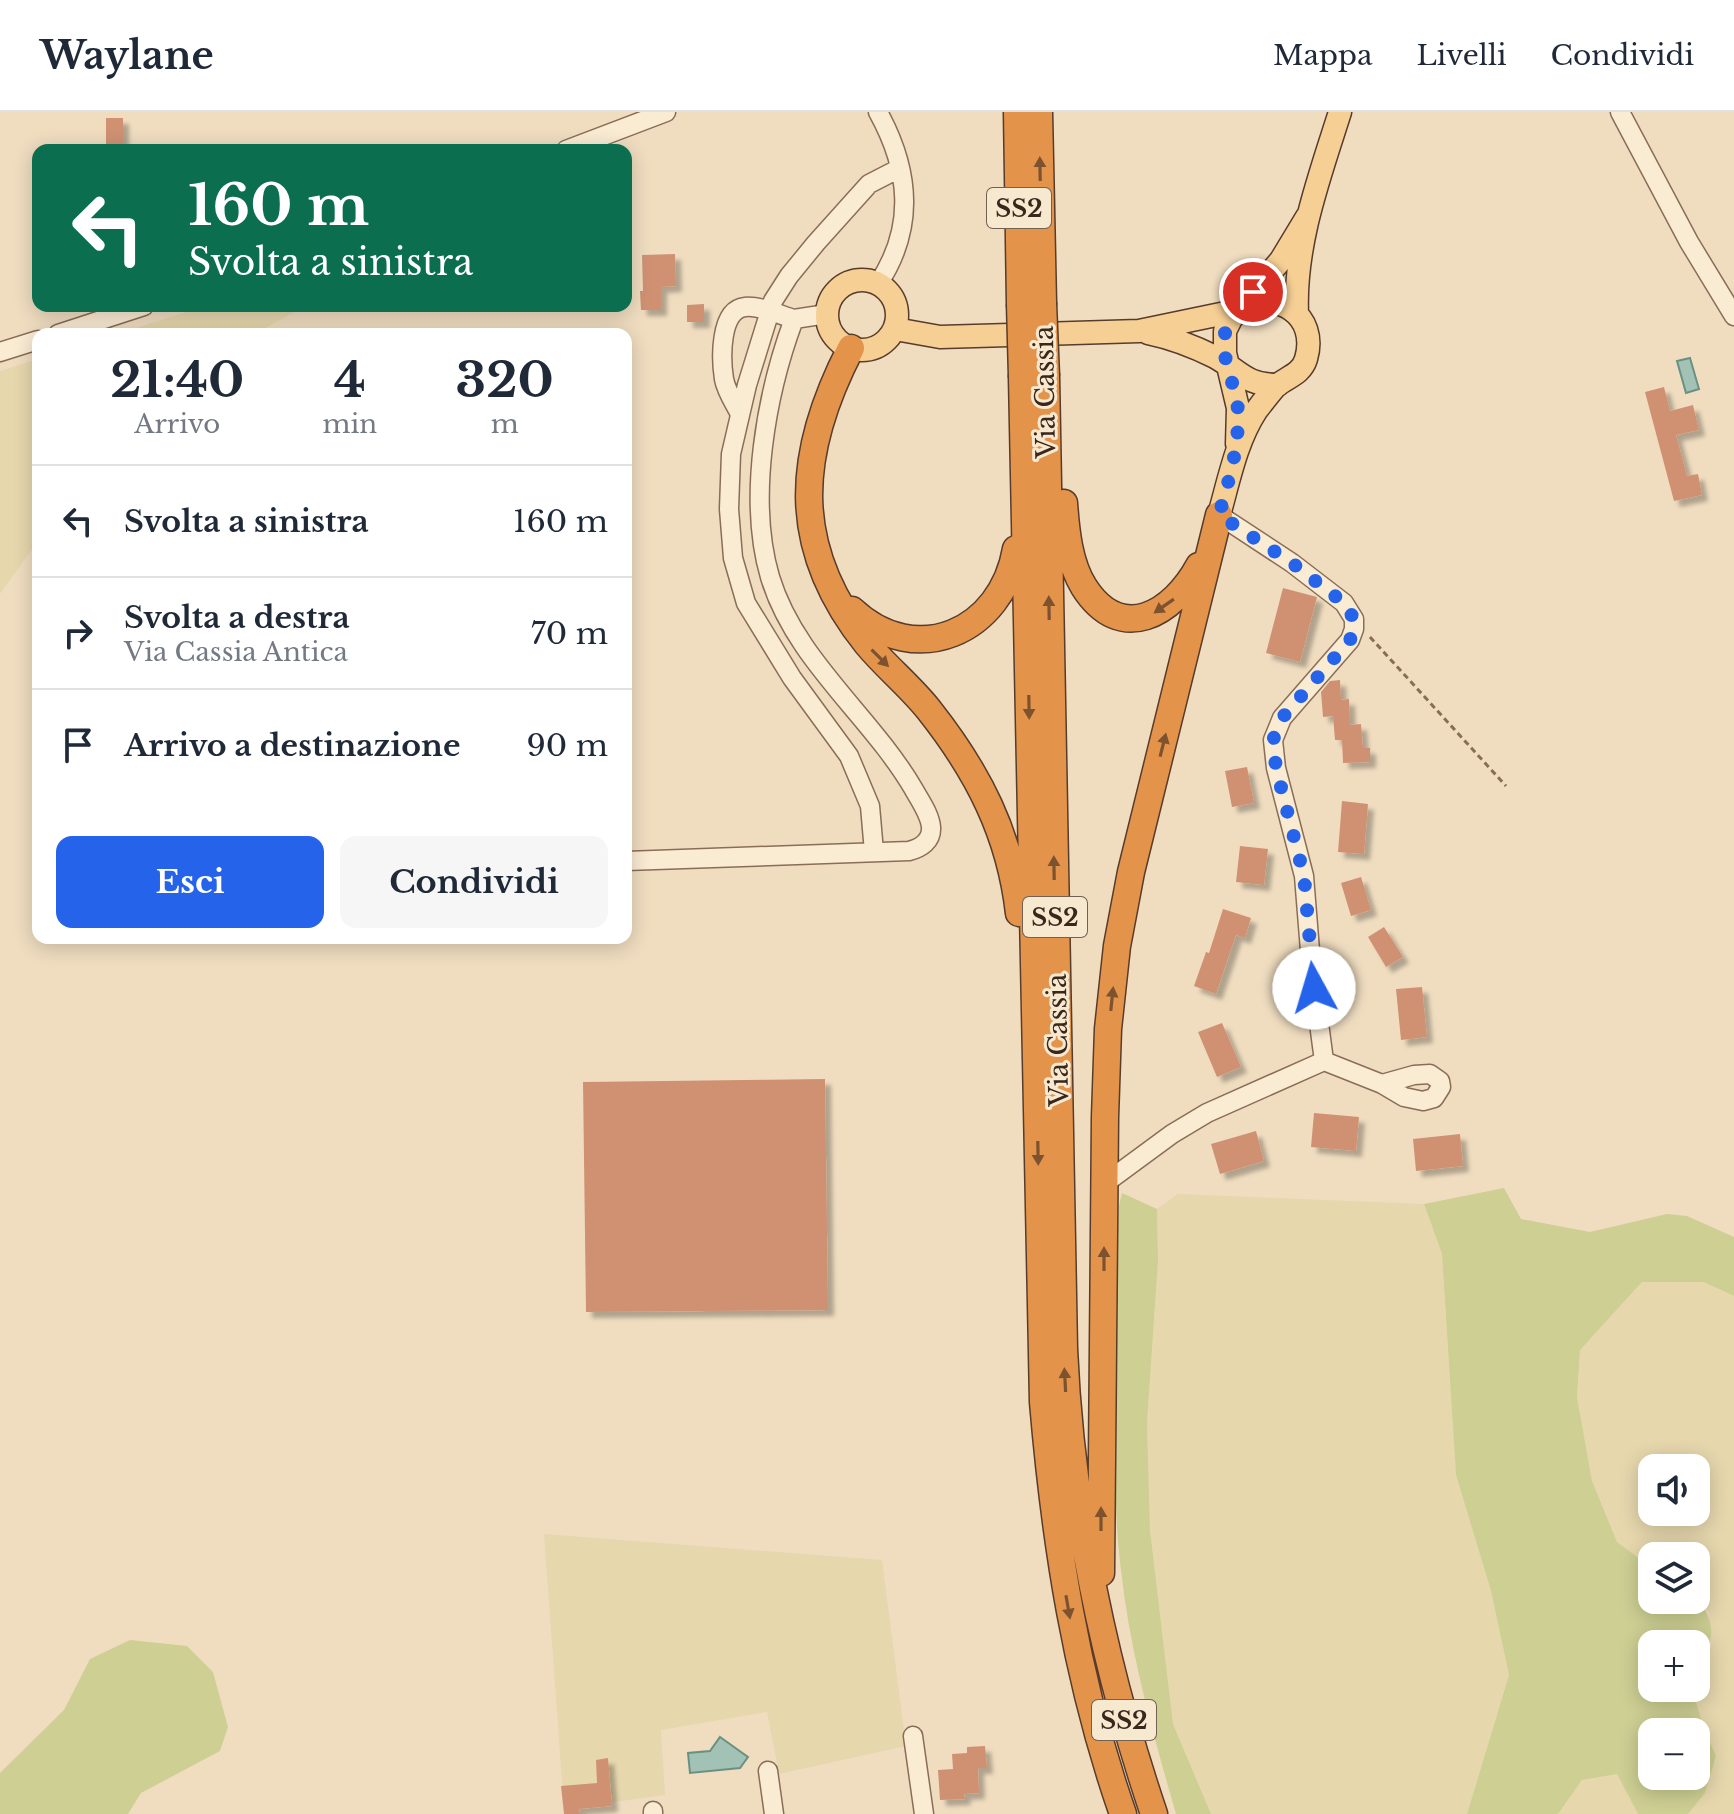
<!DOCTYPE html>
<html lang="it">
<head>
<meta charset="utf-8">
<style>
	:root { --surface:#fff; --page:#f6f6f7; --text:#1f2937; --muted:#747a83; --line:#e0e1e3; --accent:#2563eb }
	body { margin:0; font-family:"Libre Baskerville",serif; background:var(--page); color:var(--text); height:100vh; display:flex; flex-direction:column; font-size:30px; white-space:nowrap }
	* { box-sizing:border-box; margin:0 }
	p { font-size:26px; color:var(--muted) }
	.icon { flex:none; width:44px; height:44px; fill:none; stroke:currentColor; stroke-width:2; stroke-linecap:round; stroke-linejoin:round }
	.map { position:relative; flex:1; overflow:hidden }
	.drawer { position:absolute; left:32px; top:216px; width:600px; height:616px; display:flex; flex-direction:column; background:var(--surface); border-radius:16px; box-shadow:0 4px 20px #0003 }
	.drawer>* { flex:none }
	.hud { position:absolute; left:32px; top:32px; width:600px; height:168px; border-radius:16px; box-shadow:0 4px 20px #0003; background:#0b6e4f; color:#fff; overflow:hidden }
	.tools { position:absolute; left:1638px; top:1342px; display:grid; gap:16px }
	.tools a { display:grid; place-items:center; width:72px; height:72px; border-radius:16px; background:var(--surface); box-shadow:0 4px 20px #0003; font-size:40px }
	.pin { position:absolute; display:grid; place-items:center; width:68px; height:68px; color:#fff; margin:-34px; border:4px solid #fff; border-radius:50%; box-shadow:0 2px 8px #0007 }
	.me { position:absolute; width:88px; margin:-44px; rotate:354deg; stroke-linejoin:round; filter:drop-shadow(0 0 6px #0008) }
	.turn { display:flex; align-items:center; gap:28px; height:168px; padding:0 24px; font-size:36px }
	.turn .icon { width:104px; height:104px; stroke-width:2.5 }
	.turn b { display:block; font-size:56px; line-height:68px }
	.eta { display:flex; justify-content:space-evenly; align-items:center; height:136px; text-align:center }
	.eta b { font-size:48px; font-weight:800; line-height:56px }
	.primary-button { display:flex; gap:16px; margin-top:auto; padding:16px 24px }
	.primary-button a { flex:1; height:92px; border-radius:16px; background:var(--accent); color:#fff; font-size:32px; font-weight:800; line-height:92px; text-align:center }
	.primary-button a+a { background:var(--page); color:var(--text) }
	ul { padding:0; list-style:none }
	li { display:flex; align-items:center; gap:24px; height:112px; padding:0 24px; border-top:2px solid var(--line) }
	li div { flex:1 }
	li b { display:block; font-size:30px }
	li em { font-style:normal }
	header { display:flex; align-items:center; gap:48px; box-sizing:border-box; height:112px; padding:0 40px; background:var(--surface); border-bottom:2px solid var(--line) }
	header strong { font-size:38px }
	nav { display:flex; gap:44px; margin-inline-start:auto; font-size:28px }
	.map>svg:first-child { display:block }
	.farmland { fill:#e6d7ad; fill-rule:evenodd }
	.green { fill:#cdcf93; fill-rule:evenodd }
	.water { fill:#a3c2b6; stroke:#6a9083; stroke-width:2 }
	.building { fill:#d09173; filter:url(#shadow) }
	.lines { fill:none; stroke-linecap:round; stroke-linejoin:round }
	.minor-casing { stroke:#8a6d57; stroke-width:21 }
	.major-casing { stroke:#573c2b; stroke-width:25 }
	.highway-casing { stroke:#573c2b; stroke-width:29 }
	.path { stroke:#8a6d57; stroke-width:3; stroke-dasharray:6 4; stroke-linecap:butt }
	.minor { stroke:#faebd3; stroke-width:18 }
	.major { stroke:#f6cf95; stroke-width:22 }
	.highway { stroke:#e4934b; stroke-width:26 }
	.highway-bridge-casing { stroke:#573c2b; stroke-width:29; stroke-linecap:butt }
	.highway-bridge { stroke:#e4934b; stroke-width:26 }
	.oneway { fill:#7d522f }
	.route { stroke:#2563eb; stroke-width:14; stroke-dasharray:0 25.2 }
	.labels { text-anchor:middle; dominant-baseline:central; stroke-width:6; stroke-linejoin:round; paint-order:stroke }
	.shield { fill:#f7e8d0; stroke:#726152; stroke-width:2 }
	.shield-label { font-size:24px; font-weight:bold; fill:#39271c }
	.street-label { font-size:26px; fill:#39271c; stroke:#f7e8d0 }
</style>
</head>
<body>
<header>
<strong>Waylane</strong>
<nav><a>Mappa</a><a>Livelli</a><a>Condividi</a></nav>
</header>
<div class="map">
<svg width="1734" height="1702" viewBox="0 0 1734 1702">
	<defs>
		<filter id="shadow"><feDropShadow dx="6" dy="6" stdDeviation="2" flood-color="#0004"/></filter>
	</defs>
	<rect width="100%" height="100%" fill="#f0ddc0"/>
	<path class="farmland" d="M205,194H295L296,199L255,222H117Z
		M38,247V429L0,482V259Z
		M1178,1082L1424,1092L1442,1142L1456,1363L1491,1479L1509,1563L1467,1702H1211L1173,1612L1150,1418L1147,1311L1158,1149L1157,1097Z
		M1642,1170H1705L1734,1184V1702H1688L1705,1681L1716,1644L1703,1614L1692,1576H1696V1561L1711,1535L1709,1500L1696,1486V1444H1652V1456L1617,1430L1592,1369L1577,1285L1580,1238ZM1652,1356H1696V1400H1652Z
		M544,1422L882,1448L906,1634L779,1662L767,1600L661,1618L665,1683L564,1697Z
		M1617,1662L1638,1702H1558L1582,1668Z"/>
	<path class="green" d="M1504,1076L1521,1107L1590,1120L1667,1102L1687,1104L1734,1125V1184L1704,1170H1642L1580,1238L1577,1285L1592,1369L1617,1430L1652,1456V1488L1696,1486C1720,1512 1712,1533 1696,1561V1532H1652V1576H1692L1703,1614L1716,1644L1705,1681L1688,1702H1638L1617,1662L1582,1668L1558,1702H1467L1509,1563L1491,1479L1456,1363L1442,1142L1424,1092ZM1652,1620H1696V1664H1652Z
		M1122,1081L1157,1097L1158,1149L1147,1311L1150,1418L1173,1612L1211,1702H1176C1153,1622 1130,1541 1121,1458C1112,1386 1115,1312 1115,1239C1114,1193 1110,1124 1122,1081Z
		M130,1528L187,1534L213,1560L228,1615L220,1639L141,1681L128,1702H0V1661L64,1598L90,1547Z"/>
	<path class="water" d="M1690,246L1699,277L1686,281L1677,249Z
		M720,1625L748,1645L740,1656L690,1661L688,1641L710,1639Z"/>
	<path class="building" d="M106,6H123V36H106Z
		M675,142L676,174L661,175V198H641L640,179H643L642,143Z
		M704,192V210H687V193Z
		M1664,275L1670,299L1693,293L1699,318L1676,323L1687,364L1698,362L1702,383L1674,389L1645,280Z
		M1283,476L1317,485L1300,550L1266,541Z
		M1340,568L1341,588L1349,587L1350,613L1361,612L1363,636H1370V650L1343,651L1342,628H1335L1333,604L1323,605L1321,580L1330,569Z
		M1247,655L1254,691L1232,695L1225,659Z
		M1342,689L1368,692L1364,742L1338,740Z
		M1240,734L1268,737L1264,773L1236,770Z
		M1361,765L1371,798L1351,804L1341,771Z
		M1223,797L1251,806L1245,826L1236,823L1216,882L1194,874L1206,840L1209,841Z
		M1384,815L1403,845L1386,855L1368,825Z
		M1422,875L1427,925L1401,928L1396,877Z
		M1222,911L1241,955L1217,965L1198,920Z
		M825,967L828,1198L586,1200L583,970Z
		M1314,1001L1359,1005L1356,1039L1311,1035Z
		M1256,1019L1264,1049L1220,1062L1211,1032Z
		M1460,1022L1463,1054L1416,1059L1413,1027Z
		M985,1634L987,1656H978L979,1681L964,1682L965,1687L940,1688L938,1658L953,1657L952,1642L967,1641V1635Z
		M608,1646L612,1694L579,1697L580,1702H564L561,1674L597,1671L596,1648Z"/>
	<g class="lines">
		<g class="minor-casing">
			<path id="minor" d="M1620,0L1689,130L1734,204
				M566,38L666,0
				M878,172C916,115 910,58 878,0
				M794,207L827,202
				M58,222L144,194
				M0,240L38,228
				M874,740L870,694L849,644L792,566L746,491L733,446L729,397L731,342L747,273L773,189L789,164L816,131L869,72L900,56
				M626,749L909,739C921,736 932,729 931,715C930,702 919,687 913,676C870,603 795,548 770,465C747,387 766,282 794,207C780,203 759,193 745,195C719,198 721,248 724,267C726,279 735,292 740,302
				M1324,949L1382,972L1404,985L1423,989L1434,986L1441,975L1440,969L1430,962L1414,963L1382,972
				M1104,1072L1172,1022L1207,1001L1324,949L1311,851L1304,764L1276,656L1273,628L1282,606L1350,528L1354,517V507L1344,491L1292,451L1219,403
				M913,1624L924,1702
				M768,1659L774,1702
				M653,1699V1702"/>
		</g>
		<g class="major-casing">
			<path id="major" d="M827 203a35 35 0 1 1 70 0a35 35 0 1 1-70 0Z
				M1297,202C1294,133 1319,66 1340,0
				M895,217L940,225L1139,219L1240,198C1276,176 1319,203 1306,247C1301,263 1286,265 1275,275C1269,282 1262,291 1256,299C1236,330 1229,368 1219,403
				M1148,221C1172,226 1193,234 1215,245C1240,259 1245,273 1278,273
				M1237,332L1238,296L1225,241V219L1231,207L1281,148L1307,105"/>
		</g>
		<g class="highway-casing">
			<path id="highway" d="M1017,0L1020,192
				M1039,0L1043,191
				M851,236C796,342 789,435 867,532C886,555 910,574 929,598C978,660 1010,722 1019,801
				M1046,264L1064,1237C1071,1396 1103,1551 1154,1702
				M1022,265L1043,1290C1055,1431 1076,1568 1123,1702
				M1064,391C1066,419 1069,451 1084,475C1121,533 1173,502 1199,454
				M852,498C916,558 1002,520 1016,437
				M1101,1461L1105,1005L1108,917L1117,834L1131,760L1219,403"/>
		</g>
		<path class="path" d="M1370,525L1506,674"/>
		<use href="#minor" class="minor"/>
		<use href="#major" class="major"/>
		<use href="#highway" class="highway"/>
		<g class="highway-bridge-casing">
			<path id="highway-bridge" d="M1043,191L1046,264
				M1020,192L1022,265"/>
		</g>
		<use href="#highway-bridge" class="highway-bridge"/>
	</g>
	<defs><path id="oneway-solid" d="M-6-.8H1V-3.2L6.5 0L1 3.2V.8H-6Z" transform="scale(2)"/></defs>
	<g class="oneway">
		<use href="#oneway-solid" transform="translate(1040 57) rotate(-91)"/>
		<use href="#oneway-solid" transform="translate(1164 494) rotate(145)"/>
		<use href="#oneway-solid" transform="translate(1049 496) rotate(-91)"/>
		<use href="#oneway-solid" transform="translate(880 546) rotate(45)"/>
		<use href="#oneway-solid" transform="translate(1029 595) rotate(89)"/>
		<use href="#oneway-solid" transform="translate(1163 633) rotate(-76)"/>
		<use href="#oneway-solid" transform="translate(1054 756) rotate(-91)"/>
		<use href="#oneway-solid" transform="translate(1112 887) rotate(-84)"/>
		<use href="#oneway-solid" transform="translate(1038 1041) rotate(89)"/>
		<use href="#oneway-solid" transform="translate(1104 1147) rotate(-90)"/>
		<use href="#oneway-solid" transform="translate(1065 1268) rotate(-93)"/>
		<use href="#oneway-solid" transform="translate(1101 1407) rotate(-90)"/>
		<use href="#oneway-solid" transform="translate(1068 1495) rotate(80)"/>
	</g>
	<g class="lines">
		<path class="route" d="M1253,180C1246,190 1235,199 1230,209C1213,237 1237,270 1238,300C1239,337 1229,367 1219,403L1292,451L1344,491L1354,507V517L1350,528L1282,606L1273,628L1276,656L1304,764L1314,876"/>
	</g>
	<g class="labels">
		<g class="shield">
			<rect x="987" y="76" width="64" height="40" rx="6"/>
			<rect x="1023" y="785" width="64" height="40" rx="6"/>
			<rect x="1092" y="1588" width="64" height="40" rx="6"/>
		</g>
		<g class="shield-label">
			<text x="1019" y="96">SS2</text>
			<text x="1055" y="805">SS2</text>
			<text x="1124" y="1608">SS2</text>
		</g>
		<g class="street-label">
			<text transform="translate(1045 280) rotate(-91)">Via Cassia</text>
			<text transform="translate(1058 928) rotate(-91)">Via Cassia</text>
		</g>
	</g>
</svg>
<div class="tools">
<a><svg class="icon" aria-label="sound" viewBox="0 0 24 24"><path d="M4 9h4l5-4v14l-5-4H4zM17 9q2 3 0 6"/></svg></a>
<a><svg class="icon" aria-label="layers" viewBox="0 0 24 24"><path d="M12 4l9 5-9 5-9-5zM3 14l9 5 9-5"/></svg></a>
<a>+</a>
<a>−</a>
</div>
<div class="pin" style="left:1253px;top:180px;background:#d93025"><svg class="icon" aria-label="arrive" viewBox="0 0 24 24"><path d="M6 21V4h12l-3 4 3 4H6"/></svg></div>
<svg class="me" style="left:1314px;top:876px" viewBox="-20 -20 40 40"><circle r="19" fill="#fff"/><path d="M0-13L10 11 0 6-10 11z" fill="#2563eb"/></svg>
<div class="hud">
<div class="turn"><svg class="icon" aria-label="left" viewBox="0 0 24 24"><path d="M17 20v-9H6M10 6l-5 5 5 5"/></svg><div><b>160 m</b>Svolta a sinistra</div></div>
</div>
<section class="drawer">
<div class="eta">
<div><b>21:40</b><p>Arrivo</p></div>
<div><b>4</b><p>min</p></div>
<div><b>320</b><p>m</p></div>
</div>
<ul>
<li><svg class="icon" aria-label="left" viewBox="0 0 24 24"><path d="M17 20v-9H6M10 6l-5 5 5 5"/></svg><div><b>Svolta a sinistra</b></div><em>160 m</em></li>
<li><svg class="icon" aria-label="right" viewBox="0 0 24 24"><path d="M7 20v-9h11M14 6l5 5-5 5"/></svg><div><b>Svolta a destra</b><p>Via Cassia Antica</p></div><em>70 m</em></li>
<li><svg class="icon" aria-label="arrive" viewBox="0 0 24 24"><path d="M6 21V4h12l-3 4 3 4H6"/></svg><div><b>Arrivo a destinazione</b></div><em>90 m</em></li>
</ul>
<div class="primary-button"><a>Esci</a><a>Condividi</a></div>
</section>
</div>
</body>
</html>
